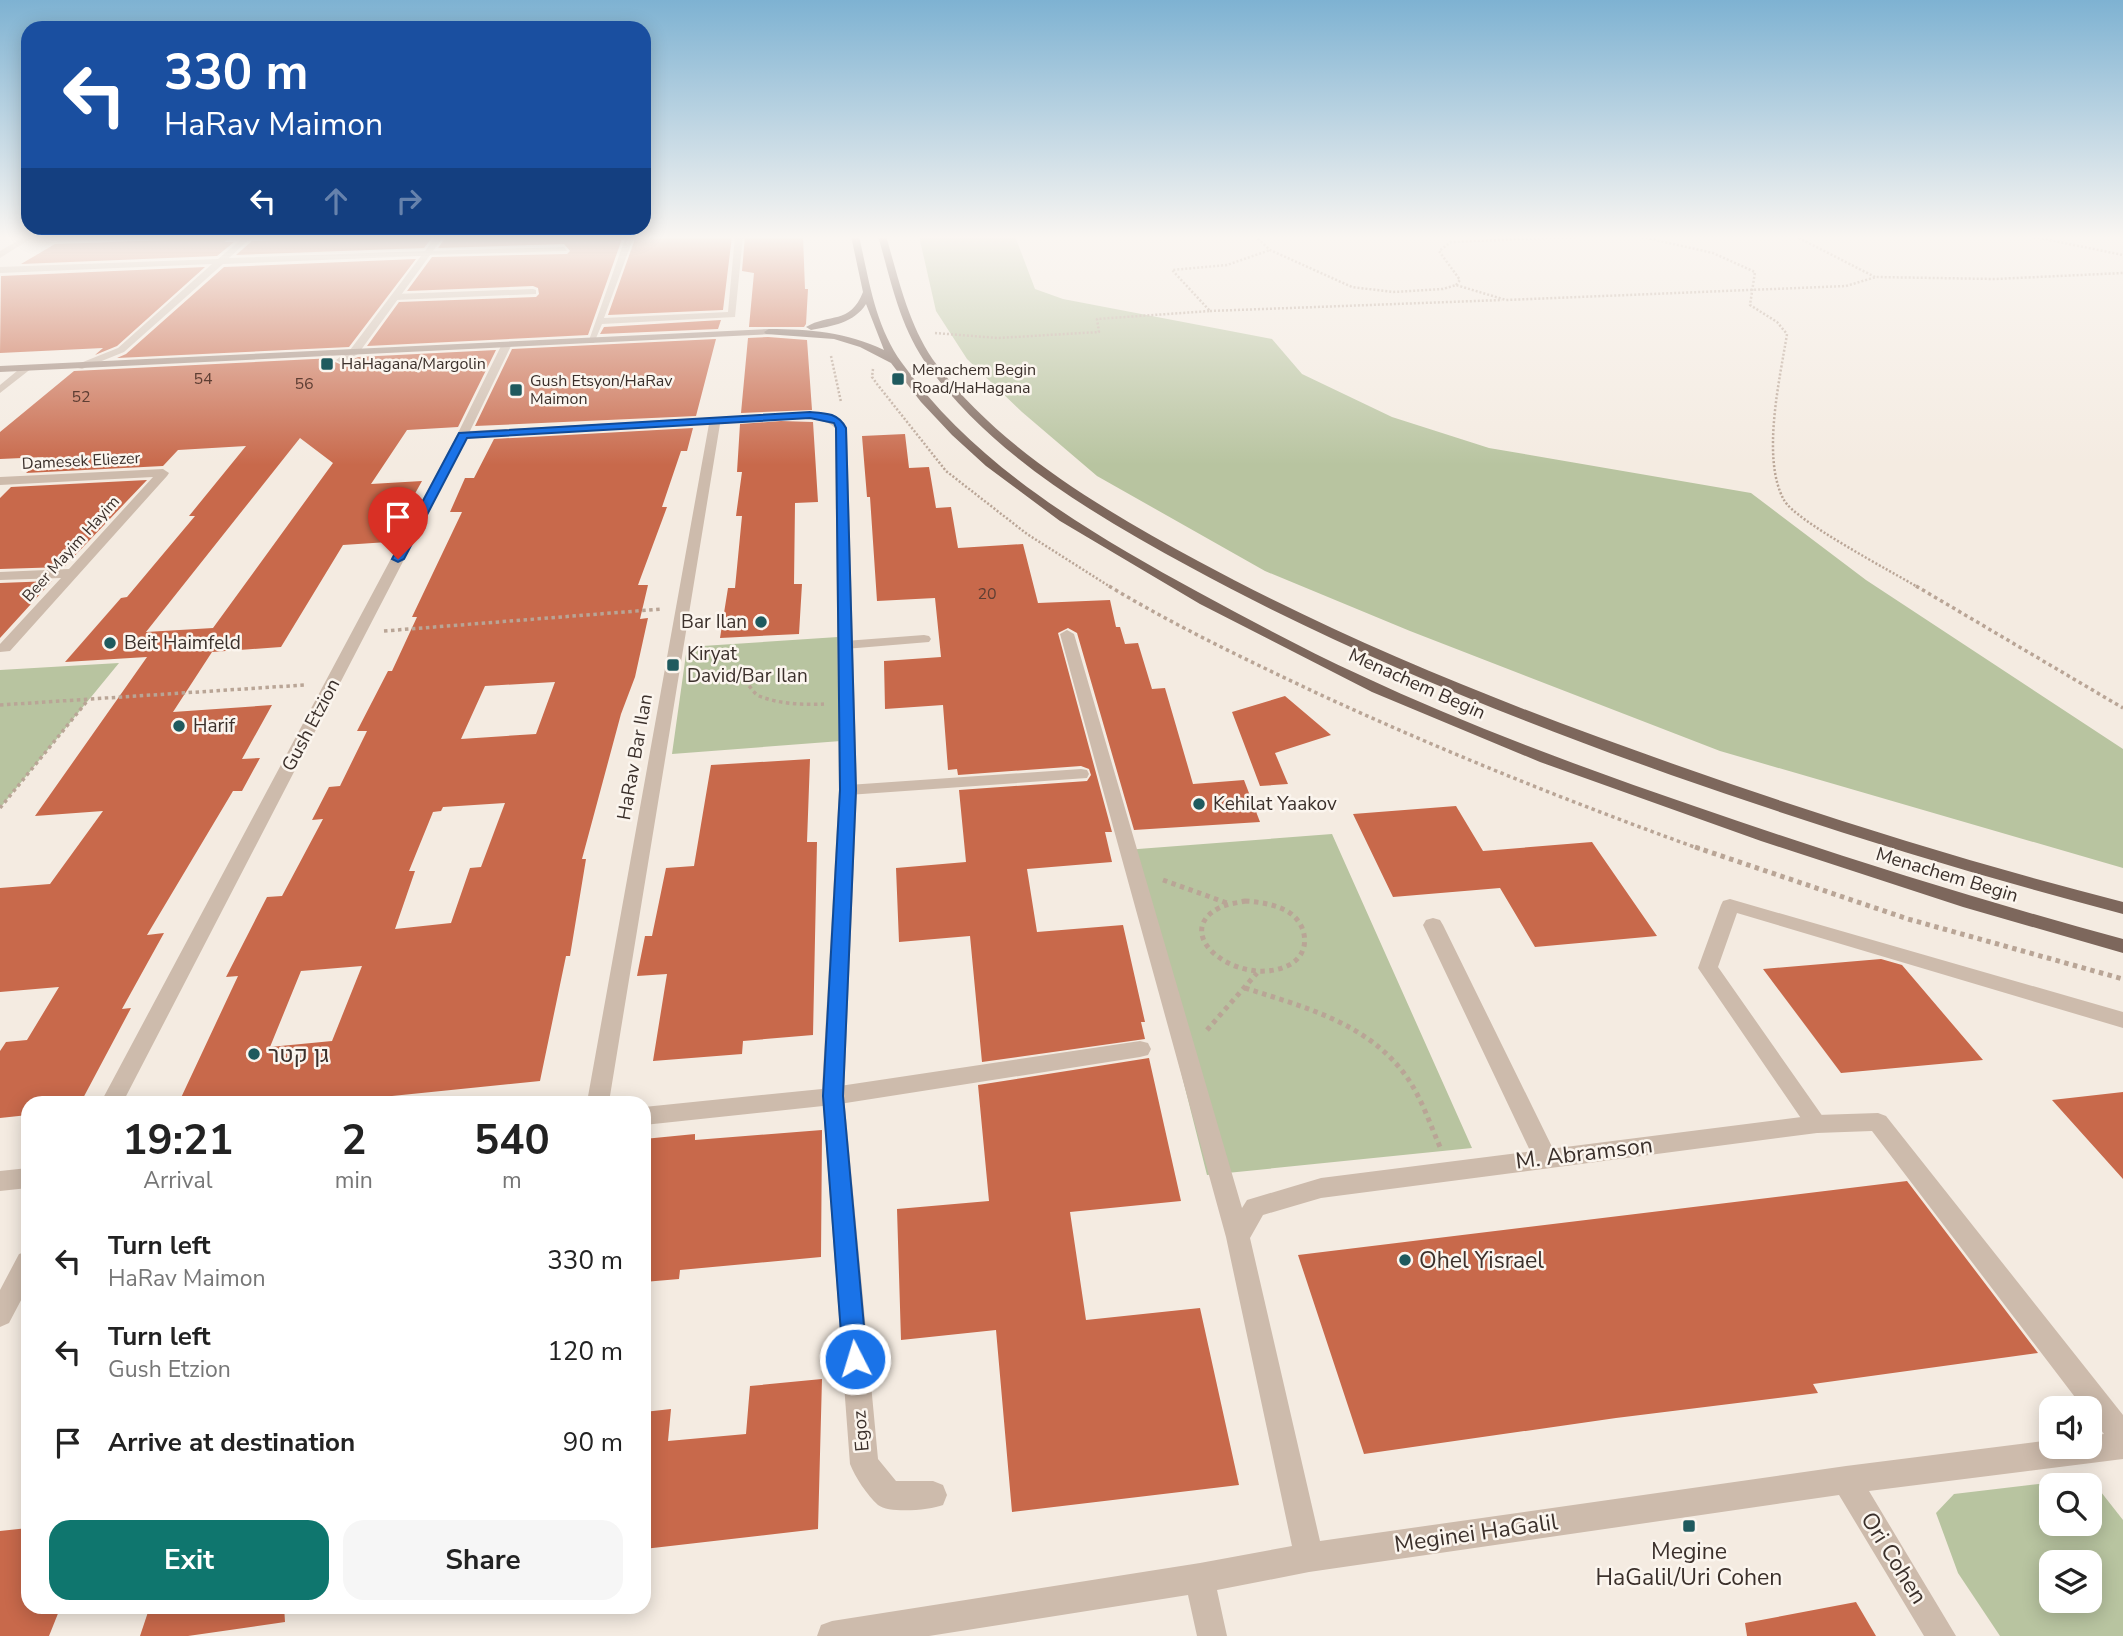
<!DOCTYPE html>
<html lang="en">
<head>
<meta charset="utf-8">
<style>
	:root { --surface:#fff; --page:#f6f6f6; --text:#222; --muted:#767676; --accent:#0f766e }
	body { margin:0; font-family:"Nunito Sans",Heebo,sans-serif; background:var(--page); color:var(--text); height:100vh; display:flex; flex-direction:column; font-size:26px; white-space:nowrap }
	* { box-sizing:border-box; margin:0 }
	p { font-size:23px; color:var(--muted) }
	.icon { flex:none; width:38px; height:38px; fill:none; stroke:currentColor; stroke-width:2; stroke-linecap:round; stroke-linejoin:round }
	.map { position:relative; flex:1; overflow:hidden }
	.details { position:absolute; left:21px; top:1096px; width:630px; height:518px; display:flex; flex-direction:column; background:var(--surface); border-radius:21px; box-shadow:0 4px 18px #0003 }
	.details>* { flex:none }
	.guide { position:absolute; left:21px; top:21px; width:630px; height:214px; border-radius:21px; box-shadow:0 4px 18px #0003; background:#1a4fa0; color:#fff; overflow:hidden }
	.tools { position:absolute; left:2039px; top:1396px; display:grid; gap:14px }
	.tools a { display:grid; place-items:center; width:63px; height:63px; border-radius:14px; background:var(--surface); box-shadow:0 4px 18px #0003; font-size:35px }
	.pin { position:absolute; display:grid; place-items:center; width:60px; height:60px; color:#fff; margin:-72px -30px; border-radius:50% 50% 50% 0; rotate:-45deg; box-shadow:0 0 7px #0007 }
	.pin .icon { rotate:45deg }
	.me { position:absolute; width:77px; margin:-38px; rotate:355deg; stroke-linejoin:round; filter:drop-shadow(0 0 5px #0008) }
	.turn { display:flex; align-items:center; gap:24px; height:147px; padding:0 28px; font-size:32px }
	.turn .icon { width:91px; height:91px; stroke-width:2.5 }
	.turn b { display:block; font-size:49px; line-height:60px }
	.lanes { display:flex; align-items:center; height:66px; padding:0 28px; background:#0003; justify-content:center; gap:35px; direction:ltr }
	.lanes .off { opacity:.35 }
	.eta { display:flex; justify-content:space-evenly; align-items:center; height:119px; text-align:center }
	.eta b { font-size:42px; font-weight:700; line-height:49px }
	.button { display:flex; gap:14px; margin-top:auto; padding:14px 28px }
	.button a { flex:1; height:80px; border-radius:21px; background:var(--accent); color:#fff; font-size:28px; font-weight:700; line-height:80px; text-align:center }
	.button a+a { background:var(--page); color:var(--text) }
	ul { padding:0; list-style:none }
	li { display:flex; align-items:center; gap:21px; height:91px; padding:0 28px }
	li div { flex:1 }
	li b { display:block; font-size:26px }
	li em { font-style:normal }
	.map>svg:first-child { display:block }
	.green { fill:#b8c4a0; fill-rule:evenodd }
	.building { fill:#c8694b; fill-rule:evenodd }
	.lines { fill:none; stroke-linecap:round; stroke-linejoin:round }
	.path-far2 { stroke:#b9a596; stroke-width:2.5; stroke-dasharray:2 2; stroke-linecap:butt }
	.path-far1 { stroke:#b9a596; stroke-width:3.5; stroke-dasharray:3.5 3.5; stroke-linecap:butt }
	.path { stroke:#b9a596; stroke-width:5; stroke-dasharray:4.5 4.5; stroke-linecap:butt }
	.lane { fill:#cdbbac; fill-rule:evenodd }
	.street { fill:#cdbbac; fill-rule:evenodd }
	.secondary { fill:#a18a7d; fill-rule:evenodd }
	.primary { fill:#7d675c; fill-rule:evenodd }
	.route { fill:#1a73e8; stroke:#114b97; stroke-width:2 }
	.poi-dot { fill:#1f5a5e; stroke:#fbf5ee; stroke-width:2.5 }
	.labels { text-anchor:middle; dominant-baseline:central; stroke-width:5; stroke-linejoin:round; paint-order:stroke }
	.far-poi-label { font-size:16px; fill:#3b302b; stroke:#fbf5ee; text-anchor:start }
	.number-label { font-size:16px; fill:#5e3e33 }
	.far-street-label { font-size:16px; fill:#3b302b; stroke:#fbf5ee }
	.poi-label { font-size:19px; fill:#3b302b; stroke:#fbf5ee; text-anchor:start }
	.street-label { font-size:19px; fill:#3b302b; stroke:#fbf5ee }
	.near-poi-label { font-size:23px; fill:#3b302b; stroke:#fbf5ee; text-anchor:start }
	.near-street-label { font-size:23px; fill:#3b302b; stroke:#fbf5ee }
</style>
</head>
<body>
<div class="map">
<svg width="2123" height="1636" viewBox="0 0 2123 1636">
	<rect width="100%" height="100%" fill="#f4ebe1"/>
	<path class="green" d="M919,236H1015L1035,289L1063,299L1272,339L1302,374L1392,417L1489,448L1751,493L1866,580L2123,749V868L1720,751L1410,631L1265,571L1097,476L1022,412L967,359L936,311Z
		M838,637L841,741L672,754L687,647Z
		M119,663L0,808V670Z
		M1332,834L1472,1148L1207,1175L1125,850Z
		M2090,1478L2123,1520V1636H2000L1958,1573L1936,1513L1954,1494ZM2051,1486H2090V1524H2051ZM2051,1563H2090V1601H2051Z"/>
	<path class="building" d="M174,236H232L224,242H234L217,256L21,264L55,244L168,240Z
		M379,236H433L424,248L236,255L252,241Z
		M447,236H623L588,335L367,346L399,302L536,297L539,294L538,288L533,286L407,291L432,257L567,254L570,251L564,244L438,248Z
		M636,236H732L723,310L608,315Z
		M745,236H803L805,289H808L806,324L804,327H749L754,273L742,271Z
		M416,259L349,347L117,358L126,354L224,267Z
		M205,267L117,346L95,355L103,348L0,353L1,276Z
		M721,320L718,329L600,334L604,327Z
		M768,337L807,340L812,410L741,413L748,338Z
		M716,339L696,416L475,426L512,349Z
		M496,350L458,427L407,430L371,484L422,481L388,542L343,545L281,647L212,652L173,712L272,705L242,759L260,758L242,791H233L147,935L164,933L122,1009L131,1008L81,1102H28V1115L0,1118V1051L6,1042L27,1040L59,987L0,992V888L50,884L103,811L35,816L147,657L65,662L121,598L127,597L195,516H189L246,446L178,450L163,466L26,473L44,457L0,459V432L74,371L334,358L335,362L342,365L358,357ZM300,438L333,463L213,628L146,632Z
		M781,421L813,422L818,502L795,503L794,584H802L799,634L720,638L728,588H735L742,516H736L742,472H737L740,424Z
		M693,428L687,451H681L662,507H667L638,585H648L640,619L648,618L635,677L621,714L582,859H586L570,956H566L540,1081L333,1102H179L238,976L226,977L267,897L282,896L323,819L312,820L329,787L340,786L367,731H357L388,671H392L417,617H412L462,512H450L465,478H474L494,439ZM555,682L536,734L461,739L485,686ZM505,803L481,867L470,868L451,923L395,929L415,871H409L433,812L441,811L443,807ZM362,966L332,1041L270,1047L301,971Z
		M905,434L909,468L929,467L936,508L951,507L958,548L1023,544L1038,603L1110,600L1116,627H1120L1125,644L1138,643L1152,689L1165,688L1193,784L1244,780L1260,822L1134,830L1077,633L1068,628L1058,633L1112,832H1105L1112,862L1027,869L1037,932L1123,925L1145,1022H1141L1145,1039L982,1062L970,936L899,942L896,868L966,862L959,790L1087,781L1091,775L1089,769L1081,766L958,775L957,769L948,770L943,705L885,709L884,661L941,657L935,598L877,601L870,497H867L862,436Z
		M147,480L64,567L0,569V498L11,487Z
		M52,581L0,638V583Z
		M1285,696L1331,735L1275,753L1288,784L1260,786L1232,712Z
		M810,759L807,842H817L813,1035L743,1041L742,1054L653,1061L667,974L637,976L645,936H652L666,868L694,866L711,765Z
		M1456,806L1483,851L1592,842L1657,936L1535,947L1500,888L1393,897L1353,814Z
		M1881,959L1902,965L1983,1060L1841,1073L1763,969Z
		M1149,1058L1181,1201L1070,1212L1086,1320L1200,1308L1239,1485L1012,1512L996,1330L901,1340L897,1209L989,1201L978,1085Z
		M2123,1092V1179L2052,1100Z
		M822,1130L821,1257L680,1270L679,1279L644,1282V1139L695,1134V1140Z
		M1907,1181L2038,1353L1813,1384L1818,1393L1616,1418L1364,1454L1298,1255Z
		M822,1379L818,1529L644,1549V1412L671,1409L668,1441L746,1434L750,1386Z
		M28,1528V1606H61L49,1636H0V1531Z
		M1856,1602L1876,1636H1747L1745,1623Z
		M150,1606H284L285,1622L188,1636H140Z"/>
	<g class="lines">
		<path class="path-far2" d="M1255,236L1270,250L1352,287L1393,292L1443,289L1456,285L1506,300L1846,286L1876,277L1995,279L2123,273
			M1638,236L1713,253L1755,272L1750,305L1777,322L1787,334C1780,378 1761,459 1784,500C1795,521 1893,572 1919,588
			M1795,236L1875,277
			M2030,236L2123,255
			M1456,285L1460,280L1439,251L1451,242L1597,236
			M1210,311L1502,300
			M935,333L998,338L1099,332L1097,319L1210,311L1172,270L1227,265L1270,250
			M831,356L841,402
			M873,369L872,377L877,384L946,471L1027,534L1112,588"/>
		<path class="path-far1" d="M1109,586C1177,627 1249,661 1321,695C1445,752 1572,803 1700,849
			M1916,586L2123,708
			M384,631L662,609
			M697,671C713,671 731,671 744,681C750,685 753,693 759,696C779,704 803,705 824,704
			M0,705L304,685
			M0,808L88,700"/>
		<path class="path" d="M1695,847L1908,919L2123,979
			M1163,880L1227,903
			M1245,901C1259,902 1274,904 1287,911C1309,924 1312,955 1287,966C1238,988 1169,934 1219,908C1226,904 1237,903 1245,901Z
			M1245,988C1304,1007 1368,1023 1406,1076C1422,1098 1430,1125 1441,1149
			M1207,1030L1257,973"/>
		<path class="lane" d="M564,247L567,251L427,255L423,253L427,251Z
			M533,289L536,290V294L395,300L390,297L395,294Z
			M924,635L929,636L931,639L929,642L845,649L838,645L845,641Z
			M1081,769L1087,770L1089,774L1087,778L848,795L839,790L848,785Z
			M1730,899L2123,1012V1028L1737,913L1718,967L1828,1124L1825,1130L1817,1133L1809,1130L1698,968L1721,905L1723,901Z
			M1433,918L1440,920L1443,925L1557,1157L1553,1164L1545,1166L1537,1164L1533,1157L1423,925L1426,920Z
			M1140,1041L1148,1043L1151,1049L1148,1055L1140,1057L833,1105L825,1102L822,1096L825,1090L833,1087Z"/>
		<path class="street" d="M26,236H35L0,258V251Z
			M245,236H253L229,258L425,251L436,236H444L358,354L341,363L336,360L350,350L421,256L223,264L124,352L82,369L78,368V364L118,348L212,264L0,273V267L218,259Z
			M626,236H634L604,318L728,312L735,236H743L735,317L602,324L594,343H588Z
			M506,343L511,346L470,431L810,412L836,417L847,428L857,790L844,1096L878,1459L896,1481H933L943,1485L947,1495L943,1505C930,1510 890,1514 878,1505C867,1495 855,1477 850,1464L823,1106L644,1125V1107L822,1089L839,790L835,428C820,410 744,422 720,424L609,1102H587L709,424L467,438L123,1102H101L457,435L501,346Z
			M23,366L32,368L0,393V385Z
			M163,469L169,473L167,476L10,651L0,652V644L61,578L0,580V572L69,569L153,477L0,485V477Z
			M1067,630L1074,634L1242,1208L1247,1200L1321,1178L1817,1115L1878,1113L1886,1116L2123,1415V1459L1869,1491L1956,1636H1924L1839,1495L1309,1572L1217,1590L1227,1636H1197L1188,1595L929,1636H817L821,1625L832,1621L1200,1563L1292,1546L1226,1237L1060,634ZM1872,1131L2084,1409H2090V1415L2104,1434L2090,1436V1447H2051V1440L1846,1466L1320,1541L1250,1238L1263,1215L1321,1198L1817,1133Z
			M28,1168V1188L0,1191V1171Z
			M28,1251V1287L9,1323L0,1327V1290L19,1254Z"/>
		<path class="secondary" d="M769,329L774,332L772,334L0,372V366Z"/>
		<path class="primary" d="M851,236H859C869,280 875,326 902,363C975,466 1090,533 1198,592C1252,621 1305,650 1360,675C1469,726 1583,768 1697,807C1838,856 1979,900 2123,939V953L1963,907L1761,841L1540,762L1372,692L1200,604L1060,521L986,466L952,435L921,402L891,363L860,347L834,339L766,334L764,332L769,329C809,329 847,332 884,350L866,304C854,323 832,326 811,330L806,327C829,313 850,325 863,292Z
			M878,236H886C899,280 909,328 937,365C1002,451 1104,510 1198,561C1353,645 1516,709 1682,767C1827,818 1974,864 2123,902V914C1970,874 1820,827 1671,775C1506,716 1344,651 1190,567C1096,516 992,455 928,366C900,328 891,281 878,236Z"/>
	</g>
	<linearGradient id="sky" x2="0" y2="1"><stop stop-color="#7eb2d2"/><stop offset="0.51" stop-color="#faf6f2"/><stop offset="1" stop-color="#faf6f2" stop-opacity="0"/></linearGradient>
	<rect width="2123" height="465" fill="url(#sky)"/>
	<path class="route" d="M810,412C826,413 838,413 846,428L856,790L843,1096L867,1359L863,1367L855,1370L846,1367L843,1359L823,1096L840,790L836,428L834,423L810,418L467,438L404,559L398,562L392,559L459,433Z"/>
	<g class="poi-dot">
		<rect x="320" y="357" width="14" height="14" rx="3.5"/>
		<rect x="891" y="372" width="14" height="14" rx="3.5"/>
		<rect x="509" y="383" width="14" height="14" rx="3.5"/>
		<circle cx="761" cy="622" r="7"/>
		<circle cx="110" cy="643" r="7"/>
		<rect x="666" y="658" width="14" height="14" rx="3.5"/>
		<circle cx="179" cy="726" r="7"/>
		<circle cx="1199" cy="804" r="7"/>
		<circle cx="254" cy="1054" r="7"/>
		<circle cx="1405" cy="1260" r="7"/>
		<rect x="1682" y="1519" width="14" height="14" rx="3.5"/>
	</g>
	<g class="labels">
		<g class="far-poi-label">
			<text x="341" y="364">HaHagana/Margolin</text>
			<text x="912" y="370">Menachem Begin<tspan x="912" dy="18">Road/HaHagana</tspan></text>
			<text x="530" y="381">Gush Etsyon/HaRav<tspan x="530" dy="18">Maimon</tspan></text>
		</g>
		<g class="number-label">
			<text x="203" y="379">54</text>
			<text x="304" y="384">56</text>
			<text x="81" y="397">52</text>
			<text x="987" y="594">20</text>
		</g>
		<g class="far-street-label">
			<text transform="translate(81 461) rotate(-3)">Damesek Eliezer</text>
			<text transform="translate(71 549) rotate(-48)">Beer Mayim Hayim</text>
		</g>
		<g class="poi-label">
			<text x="747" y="622" text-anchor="end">Bar Ilan</text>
			<text x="124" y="643">Beit Haimfeld</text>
			<text x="687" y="654">Kiryat<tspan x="687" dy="22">David/Bar Ilan</tspan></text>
			<text x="193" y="726">Harif</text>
			<text x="1213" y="804">Kehilat Yaakov</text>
		</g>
		<g class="street-label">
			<text transform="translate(1417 684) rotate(24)">Menachem Begin</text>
			<text transform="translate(311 725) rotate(-62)">Gush Etzion</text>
			<text transform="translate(635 757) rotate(-80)">HaRav Bar Ilan</text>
			<text transform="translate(1947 875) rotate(17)">Menachem Begin</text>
			<text transform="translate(861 1431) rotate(-95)">Egoz</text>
		</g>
		<g class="near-poi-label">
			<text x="268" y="1054">גן קטר</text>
			<text x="1419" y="1260">Ohel Yisrael</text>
			<text x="1689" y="1551" text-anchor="middle">Megine<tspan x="1689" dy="26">HaGalil/Uri Cohen</tspan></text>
		</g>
		<g class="near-street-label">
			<text transform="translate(1584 1153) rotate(-7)">M. Abramson</text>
			<text transform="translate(1476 1533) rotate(-8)">Meginei HaGalil</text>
			<text transform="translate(1894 1558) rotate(58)">Ori Cohen</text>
		</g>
	</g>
</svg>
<div class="tools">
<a><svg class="icon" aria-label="sound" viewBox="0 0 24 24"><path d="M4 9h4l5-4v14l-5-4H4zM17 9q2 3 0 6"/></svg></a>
<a><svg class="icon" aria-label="search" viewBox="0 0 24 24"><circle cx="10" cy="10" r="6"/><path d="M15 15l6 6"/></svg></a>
<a><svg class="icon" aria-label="layers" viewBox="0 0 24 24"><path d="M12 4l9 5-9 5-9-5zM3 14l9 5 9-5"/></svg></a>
</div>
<div class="pin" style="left:398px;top:559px;background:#d93025"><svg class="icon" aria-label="arrive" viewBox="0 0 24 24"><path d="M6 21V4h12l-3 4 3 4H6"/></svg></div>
<svg class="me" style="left:855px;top:1359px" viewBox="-20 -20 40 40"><circle r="17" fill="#1a73e8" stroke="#fff" stroke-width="3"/><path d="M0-11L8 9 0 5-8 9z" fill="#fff"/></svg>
<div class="guide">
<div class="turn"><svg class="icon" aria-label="left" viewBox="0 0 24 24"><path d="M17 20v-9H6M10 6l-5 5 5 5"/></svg><div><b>330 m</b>HaRav Maimon</div></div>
<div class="lanes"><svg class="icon" aria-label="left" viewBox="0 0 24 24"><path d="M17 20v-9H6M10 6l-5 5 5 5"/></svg><svg class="icon off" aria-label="ahead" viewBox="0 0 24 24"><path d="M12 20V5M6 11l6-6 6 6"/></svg><svg class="icon off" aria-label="right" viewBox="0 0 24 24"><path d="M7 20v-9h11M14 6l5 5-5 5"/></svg></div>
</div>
<section class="details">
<div class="eta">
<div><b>19:21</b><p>Arrival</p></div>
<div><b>2</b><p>min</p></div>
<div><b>540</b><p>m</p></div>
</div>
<ul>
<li><svg class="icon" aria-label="left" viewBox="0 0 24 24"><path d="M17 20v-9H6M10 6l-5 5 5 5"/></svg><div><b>Turn left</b><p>HaRav Maimon</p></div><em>330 m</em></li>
<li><svg class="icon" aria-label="left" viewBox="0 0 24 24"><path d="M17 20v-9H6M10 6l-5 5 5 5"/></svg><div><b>Turn left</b><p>Gush Etzion</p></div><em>120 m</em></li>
<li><svg class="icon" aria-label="arrive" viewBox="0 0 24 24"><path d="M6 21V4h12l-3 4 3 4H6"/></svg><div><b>Arrive at destination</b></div><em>90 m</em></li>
</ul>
<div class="button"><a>Exit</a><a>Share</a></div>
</section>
</div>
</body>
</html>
